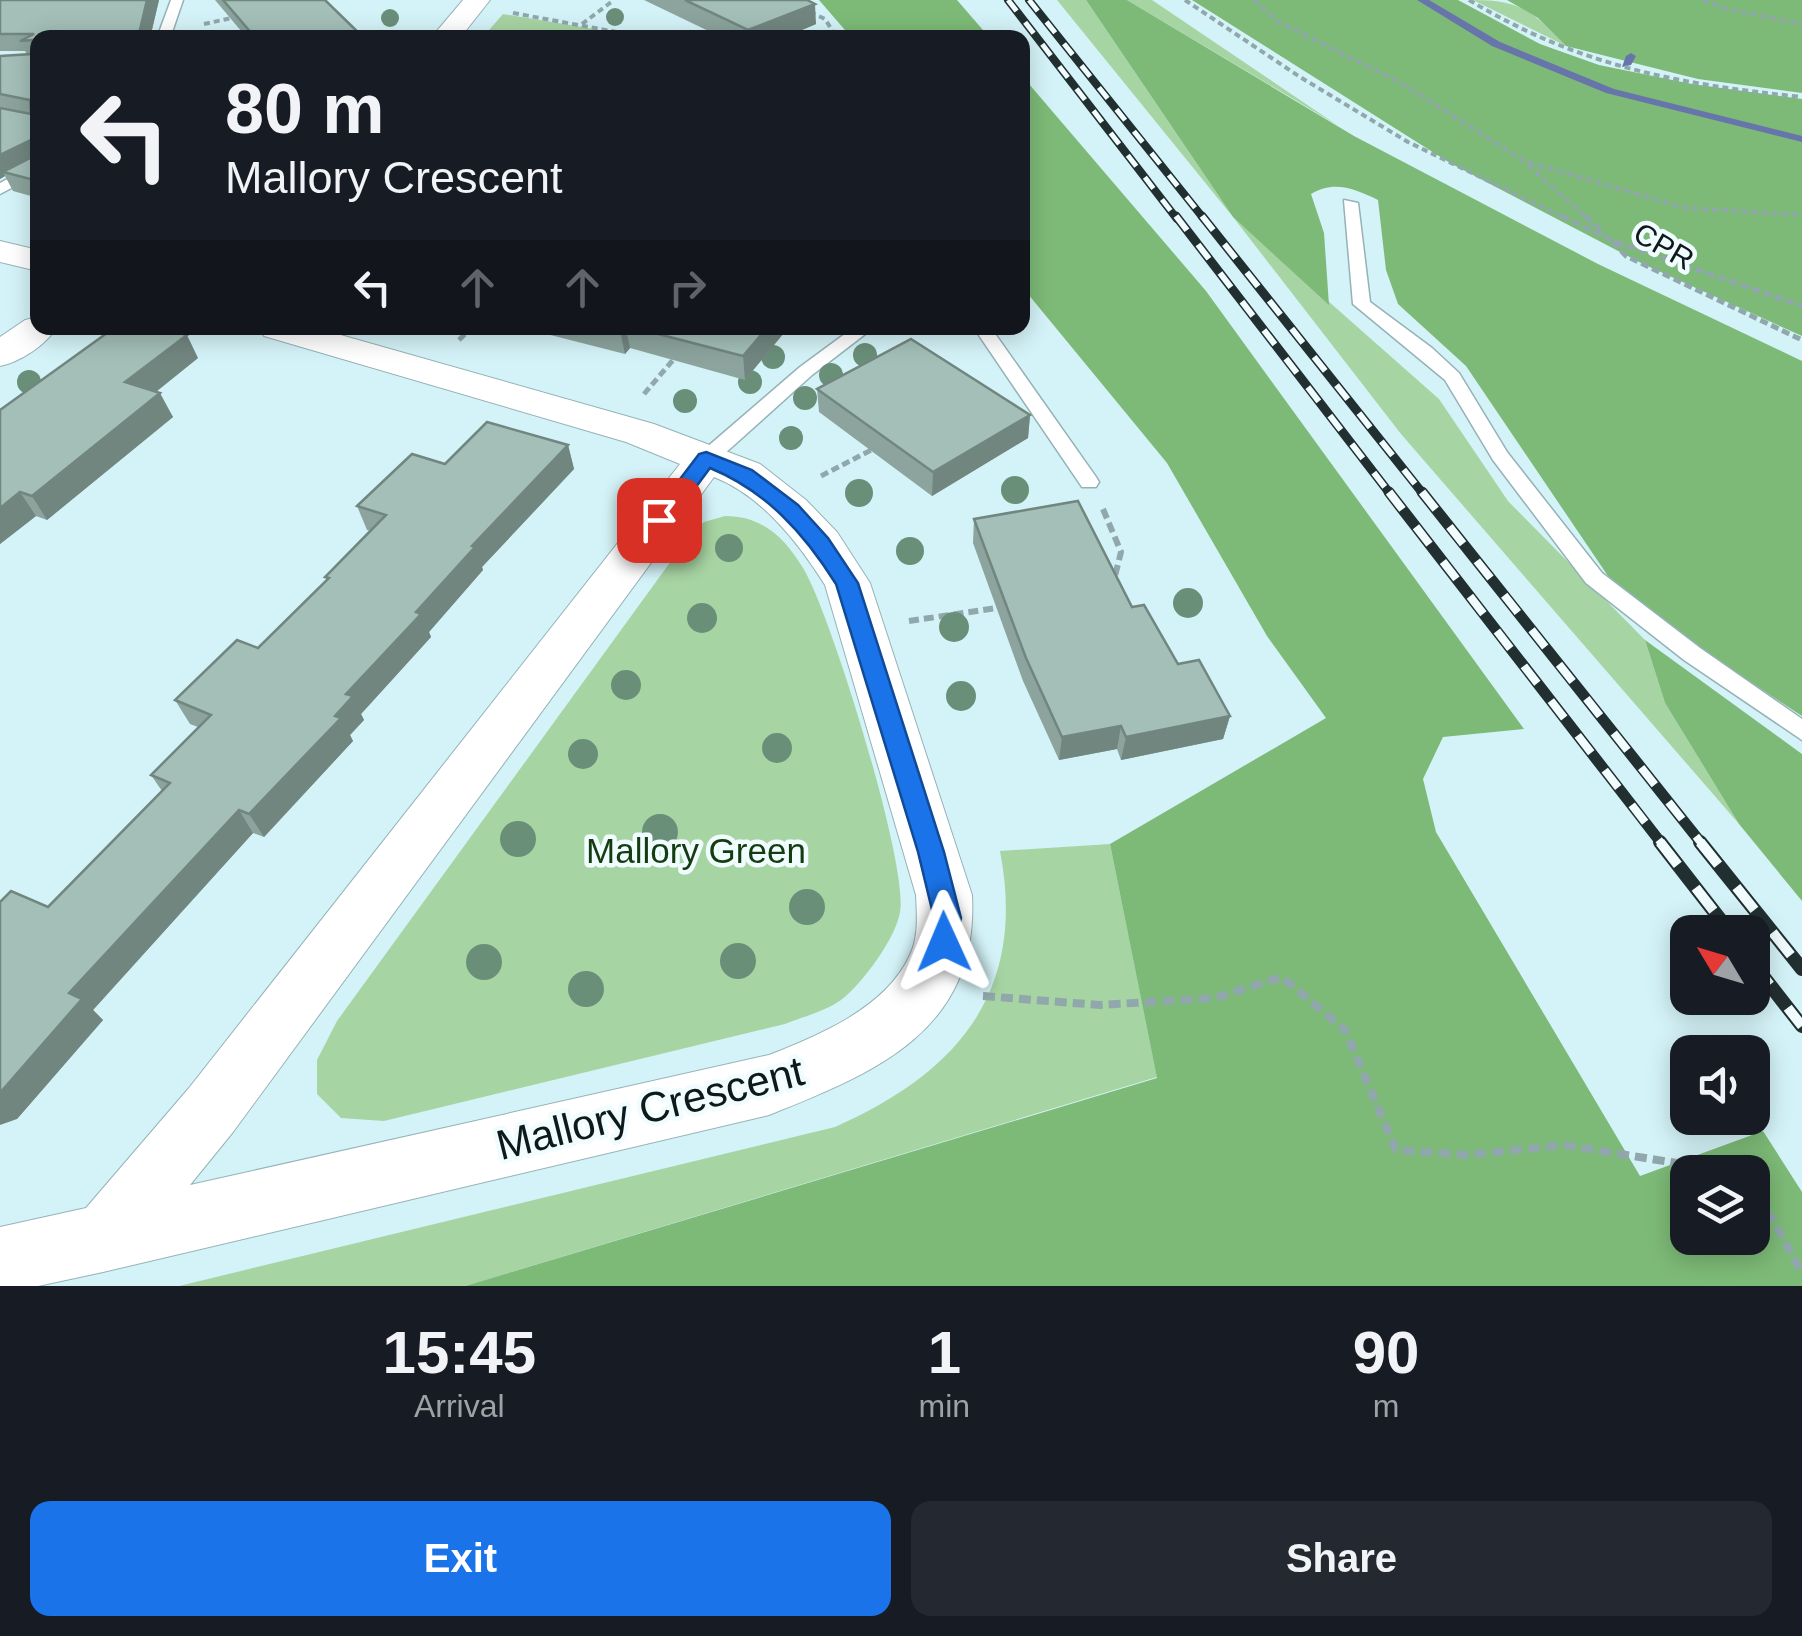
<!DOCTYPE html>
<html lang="en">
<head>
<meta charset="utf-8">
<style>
	:root { --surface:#171b24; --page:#242831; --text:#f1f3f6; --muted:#9ea1a6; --accent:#1a73e8 }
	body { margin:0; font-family:Helvetica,sans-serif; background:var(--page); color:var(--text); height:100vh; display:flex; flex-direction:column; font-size:38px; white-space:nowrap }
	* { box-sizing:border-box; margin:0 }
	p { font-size:32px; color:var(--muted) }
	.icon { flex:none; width:55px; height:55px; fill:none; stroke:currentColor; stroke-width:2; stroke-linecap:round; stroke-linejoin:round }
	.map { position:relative; height:1286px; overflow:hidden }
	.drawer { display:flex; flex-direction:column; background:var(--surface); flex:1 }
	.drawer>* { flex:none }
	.top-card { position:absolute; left:30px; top:30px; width:1000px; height:305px; border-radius:20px; box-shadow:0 5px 25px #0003; background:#171b24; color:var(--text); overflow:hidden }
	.needle { width:65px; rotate:308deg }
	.fabs { position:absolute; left:1670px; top:915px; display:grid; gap:20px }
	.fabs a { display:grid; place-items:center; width:100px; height:100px; border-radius:20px; background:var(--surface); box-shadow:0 5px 25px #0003; font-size:50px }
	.pin { position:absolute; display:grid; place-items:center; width:85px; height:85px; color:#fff; margin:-42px; border-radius:20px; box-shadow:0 5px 15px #0006 }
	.me { position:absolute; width:110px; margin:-55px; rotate:359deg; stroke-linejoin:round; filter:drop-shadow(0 0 8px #0008) }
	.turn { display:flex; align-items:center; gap:35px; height:210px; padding:0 30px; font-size:45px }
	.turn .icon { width:130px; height:130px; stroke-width:2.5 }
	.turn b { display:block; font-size:70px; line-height:85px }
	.lanes { display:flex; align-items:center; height:95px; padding:0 30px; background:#0003; justify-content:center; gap:50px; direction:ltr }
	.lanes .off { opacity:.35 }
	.eta { display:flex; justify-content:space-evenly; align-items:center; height:170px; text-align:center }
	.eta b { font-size:60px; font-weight:700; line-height:70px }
	.primary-button { display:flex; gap:20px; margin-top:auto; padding:20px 30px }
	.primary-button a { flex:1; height:115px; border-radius:20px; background:var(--accent); color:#fff; font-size:40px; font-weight:700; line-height:115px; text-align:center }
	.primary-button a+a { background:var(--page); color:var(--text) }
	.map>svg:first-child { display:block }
	.green { fill:#a7d4a3 }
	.forest { fill:#7dba77; fill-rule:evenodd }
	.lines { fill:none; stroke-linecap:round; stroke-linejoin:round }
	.stream { fill:#6775ab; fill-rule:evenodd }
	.service-casing { stroke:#95b2b6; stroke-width:3 }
	.minor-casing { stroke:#95b2b6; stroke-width:2 }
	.path-far3 { stroke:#90a8ab; stroke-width:4; stroke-dasharray:6 4; stroke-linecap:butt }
	.path-far2 { stroke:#90a8ab; stroke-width:5; stroke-dasharray:8 4; stroke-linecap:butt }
	.path-far1 { stroke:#90a8ab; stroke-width:6; stroke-dasharray:10 5; stroke-linecap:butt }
	.path { stroke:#90a8ab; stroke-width:8; stroke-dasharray:12 6; stroke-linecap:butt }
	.service { fill:#fff; fill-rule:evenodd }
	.minor { fill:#fff; fill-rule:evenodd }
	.rail-far3-casing { stroke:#222f31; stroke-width:8 }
	.rail-far2-casing { stroke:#222f31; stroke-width:9 }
	.rail-far1-casing { stroke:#222f31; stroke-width:11 }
	.rail-casing { stroke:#222f31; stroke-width:14 }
	.rail-far3 { stroke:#f0fcfe; stroke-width:5; stroke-dasharray:14; stroke-linecap:butt }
	.rail-far2 { stroke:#f0fcfe; stroke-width:6; stroke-dasharray:18; stroke-linecap:butt }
	.rail-far1 { stroke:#f0fcfe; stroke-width:8; stroke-dasharray:22; stroke-linecap:butt }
	.rail { stroke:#f0fcfe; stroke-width:10; stroke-dasharray:29; stroke-linecap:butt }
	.tree { fill:#6a8f79 }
	.wall { fill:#8ca49d }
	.shaded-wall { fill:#728680 }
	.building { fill:#a3bfb7; stroke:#728680; stroke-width:2.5 }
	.route { fill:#1a73e8; stroke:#114b97; stroke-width:2.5 }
	.labels { text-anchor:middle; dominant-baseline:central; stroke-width:9; stroke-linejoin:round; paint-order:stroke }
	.far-street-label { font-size:30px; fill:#0e191a; stroke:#f0fcfe }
	.park-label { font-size:35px; fill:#133d11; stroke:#f0fcfe }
	.near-street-label { font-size:42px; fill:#0e191a; stroke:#f0fcfe }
</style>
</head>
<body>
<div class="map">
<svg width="1802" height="1286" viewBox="0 0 1802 1286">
	<rect width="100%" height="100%" fill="#d4f3f8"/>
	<path class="green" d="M1057,0H1086L1233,217L1439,399L1508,501L1645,640L1665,703L1739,824L1401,434L1233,217Z
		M1127,0H1152L1337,125Z
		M1473,0C1522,0 1533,12 1566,46Z
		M503,14L642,37H483Z
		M725,516C762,516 784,537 803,568C830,611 909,866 900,912C896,938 862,984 841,1000C826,1011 802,1017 785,1024L384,1121L341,1118L317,1094V1060L337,1021L690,535L704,522Z
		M1110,844L1157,1077L465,1286H179L835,1127C959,1072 1027,991 1000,851Z"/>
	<path class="forest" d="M819,0H957L989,37H851Z
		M1086,0H1127L1354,136L1598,264L1802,361V716L1699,648L1608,576L1466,366L1398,304L1386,270L1378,200C1355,189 1334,180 1311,194L1324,233L1329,305L1233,217Z
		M1192,0H1458L1540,44L1599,65L1692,84L1802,99V336L1643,264L1450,163Z
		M1507,0H1802V93L1698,79L1566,46L1538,18Z
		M1023,77L1206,291L1524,729L1443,737L1423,779L1436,832L1640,1176L1763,1131L1802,1192V1286H465L1157,1078L1110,844L1326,718L1267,636L1167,463L1023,288ZM1752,1172V1238H1688V1172Z
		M1645,640L1802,754V901L1739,824L1665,703Z"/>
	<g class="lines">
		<path class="stream" d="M1417,0H1429L1500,42L1614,89L1802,136V142L1606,93L1492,46Z
			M1631,53L1636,56L1631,65L1622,67L1626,56Z"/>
		<g class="service-casing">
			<path id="service" d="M171,0H183L170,38H157Z
				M38,163V174L0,194V183Z
				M1344,200L1358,203L1370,302L1432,348L1459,373L1507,452L1602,573L1700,648L1802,719V740L1684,660L1586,583L1493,460L1445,380L1353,304Z
				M853,328H873L812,375L713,464H699L696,459L699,454L800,367Z
				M974,328H991L1096,477L1099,482L1096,487H1082Z"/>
		</g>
		<g class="minor-casing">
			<path id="minor" d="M463,0H490L460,38H431Z
				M0,241L38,250V271L0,262Z
				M38,317V328H56C46,345 20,362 0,366V337L25,320Z
				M259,328H316L654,424L760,464L806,500L837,532L870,583L972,895C979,1030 877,1072 769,1115L103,1272L38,1286H0V1227L86,1208L189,1088L680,464L626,442L264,336ZM714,477C762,496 798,542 825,585L916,895C917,916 919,938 909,957C885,1008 818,1036 769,1055L190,1185L233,1132Z"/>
		</g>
		<path class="path-far3" d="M1185,0L1300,77L1408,142L1567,219
			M1254,0L1277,21L1401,83L1524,161L1686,208L1802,215
			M1469,0C1579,66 1676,84 1802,97
			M1703,0L1727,9L1802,24
			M810,12L825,19L837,38
			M513,13L649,38
			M204,24L236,17
			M582,24L614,0
			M699,38L716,31
			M1528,165L1588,219"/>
		<path class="path-far2" d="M1562,216L1611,240L1802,306
			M1585,216L1604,233
			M1613,242L1626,256L1802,340
			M459,340L471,328
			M644,394L673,360
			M821,476L877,447"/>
		<path class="path-far1" d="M1103,509L1121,552L1114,580
			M909,621L997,608"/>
		<path class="path" d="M983,996L1100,1005L1215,998L1282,977L1345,1030L1396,1150L1467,1155L1564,1145L1689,1165L1701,1172
			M1752,1201L1772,1218L1802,1273"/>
		<use href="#service" class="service"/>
		<use href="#minor" class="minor"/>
		<g class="rail-far3-casing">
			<path id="rail-far3" d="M1008,0L1177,219
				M1029,0L1204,219"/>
		</g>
		<g class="rail-far2-casing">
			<path id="rail-far2" d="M1176,216L1391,495
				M1202,216L1424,495"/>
		</g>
		<g class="rail-far1-casing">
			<path id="rail-far1" d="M1389,492L1662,844
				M1422,492L1702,844"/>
		</g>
		<g class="rail-casing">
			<path id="rail" d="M1660,842L1730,932
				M1700,842L1802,969
				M1752,962L1802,1026"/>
		</g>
		<use href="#rail-far3" class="rail-far3"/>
		<use href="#rail-far2" class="rail-far2"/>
		<use href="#rail-far1" class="rail-far1"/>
		<use href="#rail" class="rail"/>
	</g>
	<g class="tree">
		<circle cx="615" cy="17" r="9"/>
		<circle cx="390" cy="18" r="9"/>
		<circle cx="865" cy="355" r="12"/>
		<circle cx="773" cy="357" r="12"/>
		<circle cx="831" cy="375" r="12"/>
		<circle cx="29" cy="382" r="12"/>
		<circle cx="750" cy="382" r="12"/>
		<circle cx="805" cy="398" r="12"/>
		<circle cx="685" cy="401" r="12"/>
		<circle cx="791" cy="438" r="12"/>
		<circle cx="1015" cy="490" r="14"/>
		<circle cx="859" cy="493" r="14"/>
		<circle cx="729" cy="548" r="14"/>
		<circle cx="910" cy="551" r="14"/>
		<circle cx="1188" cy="603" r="15"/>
		<circle cx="702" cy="618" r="15"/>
		<circle cx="954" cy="627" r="15"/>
		<circle cx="626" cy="685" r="15"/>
		<circle cx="961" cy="696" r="15"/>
		<circle cx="777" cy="748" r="15"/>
		<circle cx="583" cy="754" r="15"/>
		<circle cx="660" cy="832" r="18"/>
		<circle cx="518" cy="839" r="18"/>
		<circle cx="807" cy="907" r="18"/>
		<circle cx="738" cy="961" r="18"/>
		<circle cx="484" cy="962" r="18"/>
		<circle cx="586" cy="989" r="18"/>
	</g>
	<path class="wall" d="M0,0H159L150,38H38V198L13,191L5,176L0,179V56L27,54L25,51H0Z
		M215,0H325L364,38H247Z
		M644,0H807L816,24L783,38H723Z
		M523,328H788L745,380L630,348L625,354Z
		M198,358L156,392L173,417L47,520L36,516L0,544V410Z
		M817,389L1030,415L1028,438L932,496L819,412Z
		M568,445L574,469L482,567L483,570L429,632L431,637L361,714L364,720L350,735L353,741L264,837L253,833L93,1010L103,1020L17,1119L48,907L162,791L151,775L198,727L190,724L175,700L258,648L327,580L325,577L370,531L367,530L357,506L445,464Z
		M974,519L1178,664L1230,716L1223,739L1121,760L1117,749L1059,760L1023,681L973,543Z"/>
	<path class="shaded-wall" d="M147,0H159L150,38H138Z
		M815,4L816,24L783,38H749L748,30Z
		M29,141L38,157L3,172L5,176L0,179V155Z
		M623,328H626L630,348L625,354L620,331Z
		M767,328H788L745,380L743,356Z
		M187,335L198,358L138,406L125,382Z
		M160,393L173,417L47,520L32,496Z
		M1030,415L1028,438L932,496L933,472Z
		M568,445L574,469L482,567L483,570L429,632L431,637L361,714L364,720L350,735L353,741L264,837L249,814L335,716L346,694L472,546Z
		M20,492L36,516L0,544V508Z
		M1230,716L1223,739L1121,760L1126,737Z
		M1121,726L1117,749L1059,760L1062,737Z
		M239,810L253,833L93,1010L103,1020L17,1119L0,1125V1093L69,993Z"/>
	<path class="building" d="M0,0H147L138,38H38V181L3,172L30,158L29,141L0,155V108L31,114L30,100L0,94V56L32,54V40L20,41L34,34H0Z
		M223,0H325L364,38H250L253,35Z
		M685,0H807L815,4L748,30Z
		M114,328H161L187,335L125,382L160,393L32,496L20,492L0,508V410Z
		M635,328H767L743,356Z
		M911,339L1030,415L933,472L817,389Z
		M487,422L568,445L472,546L475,547L416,612L421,614L346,694L353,696L335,716L341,718L249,814L239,810L69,993L82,999L0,1093V902L11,891L48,907L170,783L151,775L211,715L175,700L237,640L258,648L329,578L325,577L386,515L357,506L412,454L445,464Z
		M1078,501L1132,607L1144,605L1178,664L1199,660L1230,716L1126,737L1121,726L1062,737L1026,658L974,519Z"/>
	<path class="route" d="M706,452L752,470L798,505L828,538L858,583L944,852L961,918L953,951L944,955L934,951L930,942L934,918L918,852L836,584C804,533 766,491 710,468L667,526L659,528L649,520L699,454Z"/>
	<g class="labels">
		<g class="far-street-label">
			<text transform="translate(1664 246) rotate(30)">CPR</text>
		</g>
		<g class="park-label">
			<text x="696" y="850">Mallory Green</text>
		</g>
		<g class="near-street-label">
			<text transform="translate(650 1108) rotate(-14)">Mallory Crescent</text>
		</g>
	</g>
</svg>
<div class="fabs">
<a><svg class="needle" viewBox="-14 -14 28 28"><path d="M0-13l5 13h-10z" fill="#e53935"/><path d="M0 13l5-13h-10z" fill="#9ea1a6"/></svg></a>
<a><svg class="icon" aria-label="sound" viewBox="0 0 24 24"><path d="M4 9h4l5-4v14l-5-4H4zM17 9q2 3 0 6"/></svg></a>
<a><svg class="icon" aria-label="layers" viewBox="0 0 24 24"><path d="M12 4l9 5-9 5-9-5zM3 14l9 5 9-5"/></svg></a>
</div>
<div class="pin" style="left:659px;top:520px;background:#d93025"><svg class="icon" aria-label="arrive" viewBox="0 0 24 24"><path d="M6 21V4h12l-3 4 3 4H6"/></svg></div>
<svg class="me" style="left:944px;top:942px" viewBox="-20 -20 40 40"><path d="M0-17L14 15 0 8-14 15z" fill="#1a73e8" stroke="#fff" stroke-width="4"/></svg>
<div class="top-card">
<div class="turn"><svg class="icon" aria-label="left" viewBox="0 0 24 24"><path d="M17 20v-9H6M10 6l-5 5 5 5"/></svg><div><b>80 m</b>Mallory Crescent</div></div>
<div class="lanes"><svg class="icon" aria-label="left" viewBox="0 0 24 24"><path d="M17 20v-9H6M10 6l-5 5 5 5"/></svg><svg class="icon off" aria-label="ahead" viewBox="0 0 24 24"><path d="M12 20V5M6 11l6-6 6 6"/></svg><svg class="icon off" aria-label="ahead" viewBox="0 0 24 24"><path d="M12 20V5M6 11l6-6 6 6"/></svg><svg class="icon off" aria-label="right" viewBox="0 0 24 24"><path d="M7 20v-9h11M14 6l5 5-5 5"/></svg></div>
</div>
</div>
<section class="drawer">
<div class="eta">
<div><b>15:45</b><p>Arrival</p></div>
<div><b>1</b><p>min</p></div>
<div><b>90</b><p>m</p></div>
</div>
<div class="primary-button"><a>Exit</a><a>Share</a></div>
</section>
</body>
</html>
